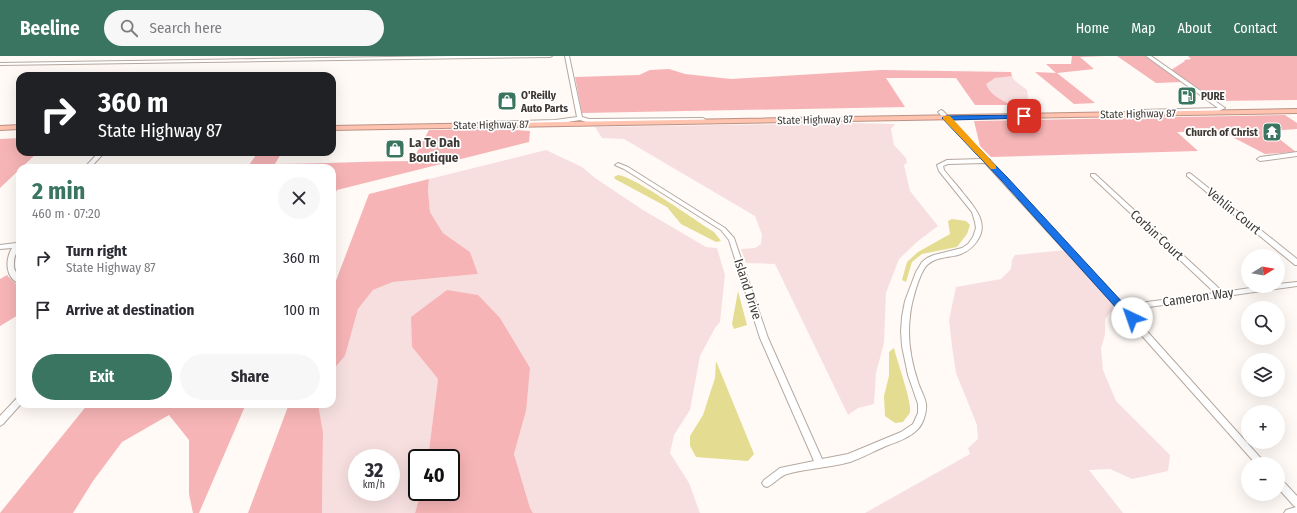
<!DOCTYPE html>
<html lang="en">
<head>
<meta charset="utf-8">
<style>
	:root { --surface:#fff; --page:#f7f7f7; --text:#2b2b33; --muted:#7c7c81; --accent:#397560 }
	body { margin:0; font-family:"Fira Sans Condensed",sans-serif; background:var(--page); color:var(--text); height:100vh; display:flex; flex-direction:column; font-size:15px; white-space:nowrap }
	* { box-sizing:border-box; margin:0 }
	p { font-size:13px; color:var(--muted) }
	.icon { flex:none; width:22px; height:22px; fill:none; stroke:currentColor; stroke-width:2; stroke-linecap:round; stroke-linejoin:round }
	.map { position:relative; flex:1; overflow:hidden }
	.details { position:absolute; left:16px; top:108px; width:320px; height:244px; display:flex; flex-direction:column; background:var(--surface); border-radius:12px; box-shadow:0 4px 16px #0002 }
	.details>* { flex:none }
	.hud { position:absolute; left:16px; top:16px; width:320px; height:84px; border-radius:12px; box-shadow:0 4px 16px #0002; background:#202124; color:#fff; overflow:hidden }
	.needle { width:26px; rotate:79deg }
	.fabs { position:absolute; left:1241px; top:193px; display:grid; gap:8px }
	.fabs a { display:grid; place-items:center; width:44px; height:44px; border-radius:50%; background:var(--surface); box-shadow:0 4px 16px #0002; font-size:20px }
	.speed { position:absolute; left:348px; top:393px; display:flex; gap:8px; font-size:20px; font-weight:700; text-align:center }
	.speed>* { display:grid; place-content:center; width:52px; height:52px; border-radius:50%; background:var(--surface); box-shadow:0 4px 16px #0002; line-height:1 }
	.speed small { font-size:10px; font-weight:400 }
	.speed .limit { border:2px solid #111; border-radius:6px; background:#fff; color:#111 }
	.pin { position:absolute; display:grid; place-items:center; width:34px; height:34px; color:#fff; margin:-17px; border-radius:8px; box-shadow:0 2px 6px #0006 }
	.me { position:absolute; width:44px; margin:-22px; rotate:318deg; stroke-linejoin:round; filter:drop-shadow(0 0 3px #0008) }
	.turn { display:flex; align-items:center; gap:14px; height:84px; padding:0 16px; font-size:18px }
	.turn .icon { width:52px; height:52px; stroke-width:2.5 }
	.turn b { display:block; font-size:28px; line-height:34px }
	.round { display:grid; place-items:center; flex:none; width:42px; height:42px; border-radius:21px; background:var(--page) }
	.head { display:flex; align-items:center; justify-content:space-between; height:68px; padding:0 16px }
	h1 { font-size:24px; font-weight:700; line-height:30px; color:var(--accent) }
	.action { display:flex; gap:8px; margin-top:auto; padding:8px 16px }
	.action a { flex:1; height:46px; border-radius:24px; background:var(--accent); color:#fff; font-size:16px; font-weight:700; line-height:46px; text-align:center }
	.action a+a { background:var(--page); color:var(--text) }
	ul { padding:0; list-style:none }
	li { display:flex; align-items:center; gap:12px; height:52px; padding:0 16px }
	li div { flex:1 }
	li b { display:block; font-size:15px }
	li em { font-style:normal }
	header { display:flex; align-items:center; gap:24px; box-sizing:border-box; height:56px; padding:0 20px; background:var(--accent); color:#fff }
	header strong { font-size:19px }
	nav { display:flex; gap:22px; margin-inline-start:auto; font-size:14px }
	.search { width:280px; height:36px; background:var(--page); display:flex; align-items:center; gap:10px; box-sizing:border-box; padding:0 14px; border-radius:22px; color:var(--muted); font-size:15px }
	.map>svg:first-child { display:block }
	.green { fill:#f7dfdf; fill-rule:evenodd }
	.forest { fill:#f6b4b6 }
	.water { fill:#e3dc91 }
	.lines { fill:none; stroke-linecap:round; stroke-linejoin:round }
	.minor-casing { stroke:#b5a9a0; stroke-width:2 }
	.highway-casing { stroke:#bb9285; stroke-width:2 }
	.minor { fill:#fff; fill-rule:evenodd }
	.highway { fill:#ffc3b0; fill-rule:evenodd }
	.route { fill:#1a73e8; stroke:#114b97 }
	.slow { fill:#f59e0b }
	.labels { text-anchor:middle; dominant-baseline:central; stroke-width:3.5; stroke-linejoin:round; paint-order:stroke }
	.far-poi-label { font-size:11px; font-weight:bold; fill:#3d3834; stroke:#fff; text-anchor:start }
	.far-street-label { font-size:11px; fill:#3d3834; stroke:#fff }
	.poi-label { font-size:13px; font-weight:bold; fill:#3d3834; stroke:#fff; text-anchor:start }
	.street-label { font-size:13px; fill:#3d3834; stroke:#fff }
</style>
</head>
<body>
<header>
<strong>Beeline</strong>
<div class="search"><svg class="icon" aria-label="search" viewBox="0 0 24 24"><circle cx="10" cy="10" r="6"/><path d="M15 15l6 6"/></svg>Search here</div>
<nav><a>Home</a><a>Map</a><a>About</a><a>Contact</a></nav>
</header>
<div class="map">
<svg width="1297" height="457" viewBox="0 0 1297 457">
	<rect width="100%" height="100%" fill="#fffaf6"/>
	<path class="green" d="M1004,20H1012L1014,24L1027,34L1029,48C1011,49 992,46 985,27L995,22Z
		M852,67L895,68L891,73L894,89L906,102L907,107L904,109L910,135L938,170L918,185L899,203L886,237L884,287L876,317L874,348L858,352L848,359L775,208L746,207L741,193L755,192L761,188L762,179L755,160L624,83L602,82L595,71Z
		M546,94L582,111L595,122L643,154L706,191L717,192L725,219L720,266L715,272L700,300L690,354L674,379L670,397L689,427L700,457H533L530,452L514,398L526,355L412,291L438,323L428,402H417V436H421L415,457H322L323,376L318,348H332V315L345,300L358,253L373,234L393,226L478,218L470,196L443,177L430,156L428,134L429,123ZM357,402H391V436H357Z
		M1065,194L1116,250L1105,263V279L1101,292L1103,314L1116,345L1170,399L1168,415L1132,423L1110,413L1089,414L1123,457H865L970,398L968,392L978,383L977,369L956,317L952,290L949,264L956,231L1001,223L1011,213L1012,204L1015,199Z"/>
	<path class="forest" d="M1072,0H1105L1080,1L1094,13L1057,17L1095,47L1074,48L1035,16L1056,17L1046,8H1071Z
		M1117,0H1145L1183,26L1156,27Z
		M1188,0H1297V44L1217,45L1171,14L1185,5L1184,4L1191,3Z
		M669,13L685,18L731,23L881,14L1011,16L1012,20L995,22L986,28C990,39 1001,44 1012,49H975L956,22H886L905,51L582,57L575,21L639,19L650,14Z
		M1285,59L1297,67V73L1269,75L1296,96L1265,98L1221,75L1177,76L1198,95L991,101L980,90L974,65Z
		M501,73L530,75L529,86L337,134L332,145V112H247L258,96H282L275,108C321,108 366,105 412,105L429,74Z
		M20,82V96H38L0,132V83Z
		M429,123L428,134L430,156L443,177L470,196L478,218L393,226L373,234L358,253L345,300L332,315V235L369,138Z
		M7,219L20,232V258L0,270V223Z
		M447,234L478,239L500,262L530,312L526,355L514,398L530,452L533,457H415L421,436H451V402H428L438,323L412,291L411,261Z
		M88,348H246L199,457H193L189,438V384L169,359L122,386L93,425L73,457H0Z
		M289,348H318L323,376L322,457H248Z"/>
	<path class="water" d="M618,119C634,120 696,165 714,176L721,185L716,186L681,168L667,151L615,123L614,121Z
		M952,163L966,165L970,169L967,178L957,191L922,198L912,206L906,226L902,224L907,206L918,196L950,178L948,165Z
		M738,235L747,269L734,273L732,268Z
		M894,292C897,305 912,346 910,356C909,359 905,363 903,366L895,367L885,360L884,340L889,320V296Z
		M716,305L754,398L748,405L696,401L690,390V380L703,359L715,322Z"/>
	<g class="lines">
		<g class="minor-casing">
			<path id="minor" d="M453,0H552L550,1L0,9V7Z
				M565,0H569L582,61L589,63L703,62L706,64L703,66L589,67L580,64L555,68L478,69V67L480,66L555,64L577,61Z
				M1146,0H1151L1225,52L1217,56L1139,57L1138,56L1141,54L1218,52Z
				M941,54L943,55L988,103L990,104V106L1124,249L1215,237L1091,120V118H1095L1223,236L1264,230H1278V228L1297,226V230L1128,254L1266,408H1256L1119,254L985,107L948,108L943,110L944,114C950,122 957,129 963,137C974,151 990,167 977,185C973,191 968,195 961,198C950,202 937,200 927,209C919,217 911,248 910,260C907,282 911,305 918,326C920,333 925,341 926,348C927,356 923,368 918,373C909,382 897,386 886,390C874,395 862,402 850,406C829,412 808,412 787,418C780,420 774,428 767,431L764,430L762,427L764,424L780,412L814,405L760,282L729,184L721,174L624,113L615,109L618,107L628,111L725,172L734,182L768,282L822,403L848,398L901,376L913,368L918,357V348L908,319L902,290L901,275L902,261L905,245L916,216L922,206L927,202L934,199L962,192L968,188L973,181L976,172L975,166L972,156L939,115L937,109L947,104L982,103L939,57L938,56Z
				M99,96H105L90,112H84Z
				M1297,96V100L1260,105L1257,103L1260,101Z
				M1189,117L1191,118L1297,203V209H1295L1187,120V118Z
				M18,184H20C20,194 14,197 14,206C13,215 17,216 20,222C20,223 20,227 20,228C5,222 5,204 12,192L0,193V189L16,187Z
				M20,341V348H21L3,368L0,370V360L17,342Z
				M1278,422L1281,423L1297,440V457H1284L1286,454L1296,451L1294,450L1278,432Z"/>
		</g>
		<g class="highway-casing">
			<path id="highway" d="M1297,53V57L332,74V70Z
				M20,69V73L0,74V70Z"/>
		</g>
		<use href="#minor" class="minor"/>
		<use href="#highway" class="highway"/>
	</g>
	<path class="route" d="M1027,59L1028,60L1024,62L951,64L1007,121L1135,260V265H1128L1001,124L942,62L946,60Z"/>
	<path class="slow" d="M943,60H950L996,110V113H991L943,63Z"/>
	<defs>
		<g id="fuel-square" transform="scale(1)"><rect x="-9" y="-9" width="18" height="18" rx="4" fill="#397560" stroke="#fff"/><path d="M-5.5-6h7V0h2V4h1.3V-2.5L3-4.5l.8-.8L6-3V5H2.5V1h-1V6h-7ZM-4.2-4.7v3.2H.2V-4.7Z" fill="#fff"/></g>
		<g id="shop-square" transform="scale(1)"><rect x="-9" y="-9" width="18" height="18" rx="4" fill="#397560" stroke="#fff"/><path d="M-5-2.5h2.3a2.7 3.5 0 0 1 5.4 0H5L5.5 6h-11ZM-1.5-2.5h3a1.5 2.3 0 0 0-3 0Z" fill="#fff"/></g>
		<g id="temple-square" transform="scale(1)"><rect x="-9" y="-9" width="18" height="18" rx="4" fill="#397560" stroke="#fff"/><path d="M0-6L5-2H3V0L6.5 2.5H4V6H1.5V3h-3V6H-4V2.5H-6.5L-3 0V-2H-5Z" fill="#fff"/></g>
	</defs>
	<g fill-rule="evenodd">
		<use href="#fuel-square" x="1187" y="40"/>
		<use href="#shop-square" x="507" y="45"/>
		<use href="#temple-square" x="1272" y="76"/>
		<use href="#shop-square" x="395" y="93"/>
	</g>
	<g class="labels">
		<g class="far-poi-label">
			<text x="521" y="39">O'Reilly<tspan x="521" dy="13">Auto Parts</tspan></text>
			<text x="1201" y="40">PURE</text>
			<text x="1258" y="76" text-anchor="end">Church of Christ</text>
		</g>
		<g class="far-street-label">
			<text transform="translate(1138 58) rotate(-1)">State Highway 87</text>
			<text transform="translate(815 64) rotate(-1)">State Highway 87</text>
			<text transform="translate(491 69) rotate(-1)">State Highway 87</text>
		</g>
		<g class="poi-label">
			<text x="409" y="86">La Te Dah<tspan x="409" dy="15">Boutique</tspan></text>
		</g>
		<g class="street-label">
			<text transform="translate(1234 155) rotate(39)">Vehlin Court</text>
			<text transform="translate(1157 179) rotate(43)">Corbin Court</text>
			<text transform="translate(748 233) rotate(72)">Island Drive</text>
			<text transform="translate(1198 241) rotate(-8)">Cameron Way</text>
		</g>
	</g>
</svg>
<div class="fabs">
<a><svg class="needle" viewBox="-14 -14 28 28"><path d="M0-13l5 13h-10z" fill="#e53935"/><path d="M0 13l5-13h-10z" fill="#7c7c81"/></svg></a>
<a><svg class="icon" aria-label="search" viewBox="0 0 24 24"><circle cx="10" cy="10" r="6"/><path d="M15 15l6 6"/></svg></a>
<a><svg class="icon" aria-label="layers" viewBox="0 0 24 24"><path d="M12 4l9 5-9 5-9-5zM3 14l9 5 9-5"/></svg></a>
<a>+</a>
<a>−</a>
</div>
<div class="speed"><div>32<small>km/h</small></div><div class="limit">40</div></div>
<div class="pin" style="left:1024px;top:60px;background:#d93025"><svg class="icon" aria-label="arrive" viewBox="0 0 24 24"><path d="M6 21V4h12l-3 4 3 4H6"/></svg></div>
<svg class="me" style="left:1132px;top:262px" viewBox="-20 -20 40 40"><circle r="19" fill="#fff"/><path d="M0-13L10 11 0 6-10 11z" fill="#1a73e8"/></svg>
<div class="hud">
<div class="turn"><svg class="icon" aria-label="right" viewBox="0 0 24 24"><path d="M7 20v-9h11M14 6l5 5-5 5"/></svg><div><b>360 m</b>State Highway 87</div></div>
</div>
<section class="details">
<div class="head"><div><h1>2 min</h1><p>460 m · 07:20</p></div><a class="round"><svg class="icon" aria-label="close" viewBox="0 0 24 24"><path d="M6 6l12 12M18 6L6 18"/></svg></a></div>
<ul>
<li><svg class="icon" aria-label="right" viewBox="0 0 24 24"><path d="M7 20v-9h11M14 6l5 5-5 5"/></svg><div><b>Turn right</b><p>State Highway 87</p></div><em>360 m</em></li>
<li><svg class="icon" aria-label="arrive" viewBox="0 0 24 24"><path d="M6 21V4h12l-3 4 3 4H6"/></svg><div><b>Arrive at destination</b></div><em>100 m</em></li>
</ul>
<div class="action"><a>Exit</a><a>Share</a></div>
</section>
</div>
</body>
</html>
